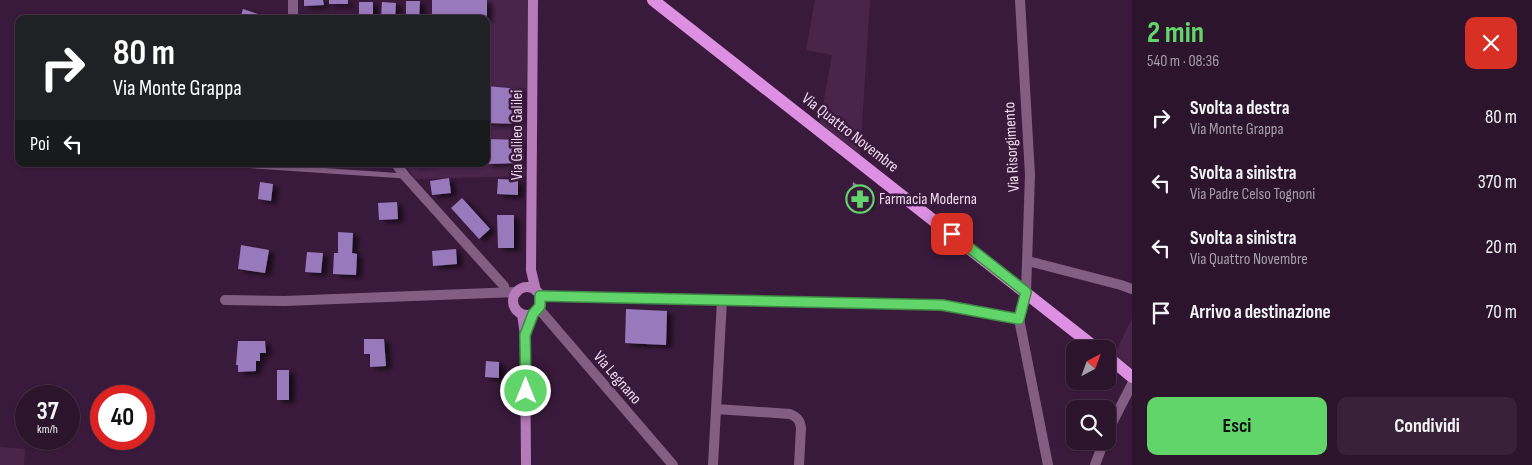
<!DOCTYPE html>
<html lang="it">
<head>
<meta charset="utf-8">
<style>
	:root { --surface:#2c142d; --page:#382139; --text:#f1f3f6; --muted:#a69eaa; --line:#483349; --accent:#61d46a }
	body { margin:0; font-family:"Sofia Sans Condensed",sans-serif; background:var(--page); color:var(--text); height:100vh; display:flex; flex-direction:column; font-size:19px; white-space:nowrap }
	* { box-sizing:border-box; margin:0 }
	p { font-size:16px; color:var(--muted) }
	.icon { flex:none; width:28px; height:28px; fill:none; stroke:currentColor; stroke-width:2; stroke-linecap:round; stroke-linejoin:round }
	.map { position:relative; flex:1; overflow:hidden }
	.panel { display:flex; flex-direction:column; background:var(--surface); width:400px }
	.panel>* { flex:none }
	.top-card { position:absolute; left:15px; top:15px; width:475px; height:152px; border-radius:10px; box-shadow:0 1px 4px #0004,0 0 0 1px var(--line); background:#202124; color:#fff; overflow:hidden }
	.needle { width:32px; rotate:41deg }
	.tools { position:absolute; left:1066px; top:340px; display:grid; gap:10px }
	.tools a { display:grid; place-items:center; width:50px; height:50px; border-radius:10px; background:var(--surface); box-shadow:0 1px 4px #0004,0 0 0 1px var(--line); font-size:25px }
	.speed { position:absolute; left:15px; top:385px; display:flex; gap:10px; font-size:25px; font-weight:700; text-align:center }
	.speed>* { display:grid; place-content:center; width:65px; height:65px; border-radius:50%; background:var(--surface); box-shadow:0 1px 4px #0004,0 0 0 1px var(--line); line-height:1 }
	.speed small { font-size:12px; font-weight:400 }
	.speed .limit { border:8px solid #d22; background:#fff; color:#111 }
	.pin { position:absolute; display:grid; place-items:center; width:42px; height:42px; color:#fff; margin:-21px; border-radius:10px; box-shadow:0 2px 8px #0006 }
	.me { position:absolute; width:55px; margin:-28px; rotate:0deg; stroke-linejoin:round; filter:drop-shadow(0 0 4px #0008) }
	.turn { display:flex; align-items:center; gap:18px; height:105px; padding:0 15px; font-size:22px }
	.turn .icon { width:65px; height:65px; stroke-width:2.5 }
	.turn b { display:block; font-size:35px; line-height:42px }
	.then { display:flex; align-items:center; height:48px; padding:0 15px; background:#0003; gap:10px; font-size:19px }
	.round { display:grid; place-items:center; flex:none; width:52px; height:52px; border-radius:10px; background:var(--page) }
	.summary { display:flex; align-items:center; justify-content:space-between; height:85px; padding:0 15px }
	h1 { font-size:30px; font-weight:700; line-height:38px; color:var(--accent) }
	.action { display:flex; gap:10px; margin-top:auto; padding:10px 15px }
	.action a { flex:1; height:58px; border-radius:10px; background:var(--accent); color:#111; font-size:20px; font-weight:700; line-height:58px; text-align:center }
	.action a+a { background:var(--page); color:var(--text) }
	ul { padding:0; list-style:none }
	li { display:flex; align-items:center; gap:15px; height:65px; padding:0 15px }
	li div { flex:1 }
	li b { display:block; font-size:19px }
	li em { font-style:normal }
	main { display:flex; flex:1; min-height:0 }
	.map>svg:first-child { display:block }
	.built { fill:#49254b }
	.building { fill:#9879bc; filter:url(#shadow) }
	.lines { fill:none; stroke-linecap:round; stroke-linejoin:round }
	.lane { stroke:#825e84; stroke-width:5 }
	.street { stroke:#825e84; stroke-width:10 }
	.secondary { stroke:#b57ab8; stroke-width:10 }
	.primary { stroke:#dd90e1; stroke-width:12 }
	.route-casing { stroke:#3f8a45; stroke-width:12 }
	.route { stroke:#61d46a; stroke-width:9 }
	.labels { text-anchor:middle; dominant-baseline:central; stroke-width:5; stroke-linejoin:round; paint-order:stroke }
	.street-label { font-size:16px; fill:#eedaef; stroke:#3a1a3c }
	.poi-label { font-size:16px; fill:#eedaef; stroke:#3a1a3c; text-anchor:start }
</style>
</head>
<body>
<main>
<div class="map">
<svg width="1132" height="465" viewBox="0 0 1132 465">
	<defs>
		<filter id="shadow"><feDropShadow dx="5.5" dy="3" stdDeviation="2.5" flood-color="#0009"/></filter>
	</defs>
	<rect width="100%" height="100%" fill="#3a1a3c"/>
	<path class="built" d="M432,0H528L525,176L415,179L405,164H486V19H432Z
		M815,0H870L860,155L820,123L832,55L806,50Z
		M1132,318V368L1115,354Z
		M0,447L25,449L24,465H0Z"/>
	<path class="building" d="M304,0H323L324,5L304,6Z
		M329,0H348V4H329Z
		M432,0H487V19H432Z
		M406,1H420L419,19H406Z
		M359,2H373V19H359Z
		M382,2L396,3L395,19H381Z
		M243,9L261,15L260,19H240Z
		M486,86L520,89L519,124L486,123Z
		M486,139L521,140L519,163L486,164Z
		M411,164H434V165L411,166Z
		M449,178L451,193L432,195L430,181Z
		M498,179L518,180V195L497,194Z
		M260,182L273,184L271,201L258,199Z
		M853,182L869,193L868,206L851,205Z
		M462,198L490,229L479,239L451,208Z
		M397,202L398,219L379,220L378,203Z
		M497,215H514V248H498Z
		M338,232L353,233L352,253L357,254L356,275L333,274L334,253H338Z
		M241,245L269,250L265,273L238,269Z
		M456,249L457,264L433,266L432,251Z
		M307,252L323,253L321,273L305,272Z
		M626,309L667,311L666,345L625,343Z
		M364,339H384L386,366L370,367V354H364Z
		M238,341H265L266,353H260V361H256V371L238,372V365H236Z
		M486,361L499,362V378L485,377Z
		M277,370H289V400H277Z"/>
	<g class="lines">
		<path class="lane" d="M226,164L405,176"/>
		<path class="street" d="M293,0V19
			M1020,0L1030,175L1026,292L1019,319L1048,465
			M396,164L405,176L504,286L505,292
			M1028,261L1121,285L1132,289
			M540,296L942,305L1019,319
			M225,300L284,301L517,292
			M539,309L673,465
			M716,409L790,414C797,417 800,420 801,428L799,465
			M1108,431L1132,384
			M713,465L722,300
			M1095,465L1104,441"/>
		<path class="secondary" d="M533,0L531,270L536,291
			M513 301a14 14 0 1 1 28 0a14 14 0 1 1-28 0Z
			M522,314L525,335L526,465"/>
		<path class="primary" d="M653,0L1097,349
			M1108,357L1132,377"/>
	</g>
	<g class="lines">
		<g class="route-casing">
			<path id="route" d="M526,391L525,335L533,314L540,306V296L942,305L1019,319L1026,292L952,234"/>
		</g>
		<use href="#route" class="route"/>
	</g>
	<defs>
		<g id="pharmacy-ring" transform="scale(1.4375)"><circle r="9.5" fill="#3a1a3c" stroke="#61d46a" stroke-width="1.5"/><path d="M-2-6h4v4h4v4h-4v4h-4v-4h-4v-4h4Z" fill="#61d46a"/></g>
	</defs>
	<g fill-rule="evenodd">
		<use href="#pharmacy-ring" x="860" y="199"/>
	</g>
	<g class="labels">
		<g class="street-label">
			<text transform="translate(850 133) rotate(38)">Via Quattro Novembre</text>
			<text transform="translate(517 135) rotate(-90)">Via Galileo Galilei</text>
			<text transform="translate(1012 147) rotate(-93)">Via Risorgimento</text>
			<text transform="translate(617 378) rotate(49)">Via Legnano</text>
		</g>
		<g class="poi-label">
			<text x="879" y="199">Farmacia Moderna</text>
		</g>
	</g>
</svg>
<div class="tools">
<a><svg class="needle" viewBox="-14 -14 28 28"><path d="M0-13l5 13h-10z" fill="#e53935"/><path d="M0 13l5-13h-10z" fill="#a69eaa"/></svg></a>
<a><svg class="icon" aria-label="search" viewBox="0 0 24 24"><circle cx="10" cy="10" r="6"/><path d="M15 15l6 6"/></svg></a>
</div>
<div class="speed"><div>37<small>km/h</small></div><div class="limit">40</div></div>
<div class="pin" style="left:952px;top:234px;background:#d93025"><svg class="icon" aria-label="arrive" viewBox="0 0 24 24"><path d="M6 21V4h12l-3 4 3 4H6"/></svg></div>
<svg class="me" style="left:526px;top:391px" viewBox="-20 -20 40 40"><circle r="17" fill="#61d46a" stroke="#fff" stroke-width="3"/><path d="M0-11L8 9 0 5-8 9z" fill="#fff"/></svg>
<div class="top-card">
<div class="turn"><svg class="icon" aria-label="right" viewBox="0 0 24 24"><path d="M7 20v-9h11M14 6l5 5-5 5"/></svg><div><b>80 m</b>Via Monte Grappa</div></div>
<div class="then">Poi<svg class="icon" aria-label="left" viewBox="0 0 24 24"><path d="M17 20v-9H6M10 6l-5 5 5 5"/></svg></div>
</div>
</div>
<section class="panel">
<div class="summary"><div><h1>2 min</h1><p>540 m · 08:36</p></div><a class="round" style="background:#d93025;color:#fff"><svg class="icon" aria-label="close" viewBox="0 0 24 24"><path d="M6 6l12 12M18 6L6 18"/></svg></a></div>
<ul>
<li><svg class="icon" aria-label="right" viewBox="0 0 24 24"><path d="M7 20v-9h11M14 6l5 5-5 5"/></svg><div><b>Svolta a destra</b><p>Via Monte Grappa</p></div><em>80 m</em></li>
<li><svg class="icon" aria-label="left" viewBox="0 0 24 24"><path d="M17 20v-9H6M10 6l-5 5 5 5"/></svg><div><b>Svolta a sinistra</b><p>Via Padre Celso Tognoni</p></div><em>370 m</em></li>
<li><svg class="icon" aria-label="left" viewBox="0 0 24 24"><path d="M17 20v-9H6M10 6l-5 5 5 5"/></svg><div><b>Svolta a sinistra</b><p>Via Quattro Novembre</p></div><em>20 m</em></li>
<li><svg class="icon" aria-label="arrive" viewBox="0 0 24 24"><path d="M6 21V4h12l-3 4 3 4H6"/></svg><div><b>Arrivo a destinazione</b></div><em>70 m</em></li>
</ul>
<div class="action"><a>Esci</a><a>Condividi</a></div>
</section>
</main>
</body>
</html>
